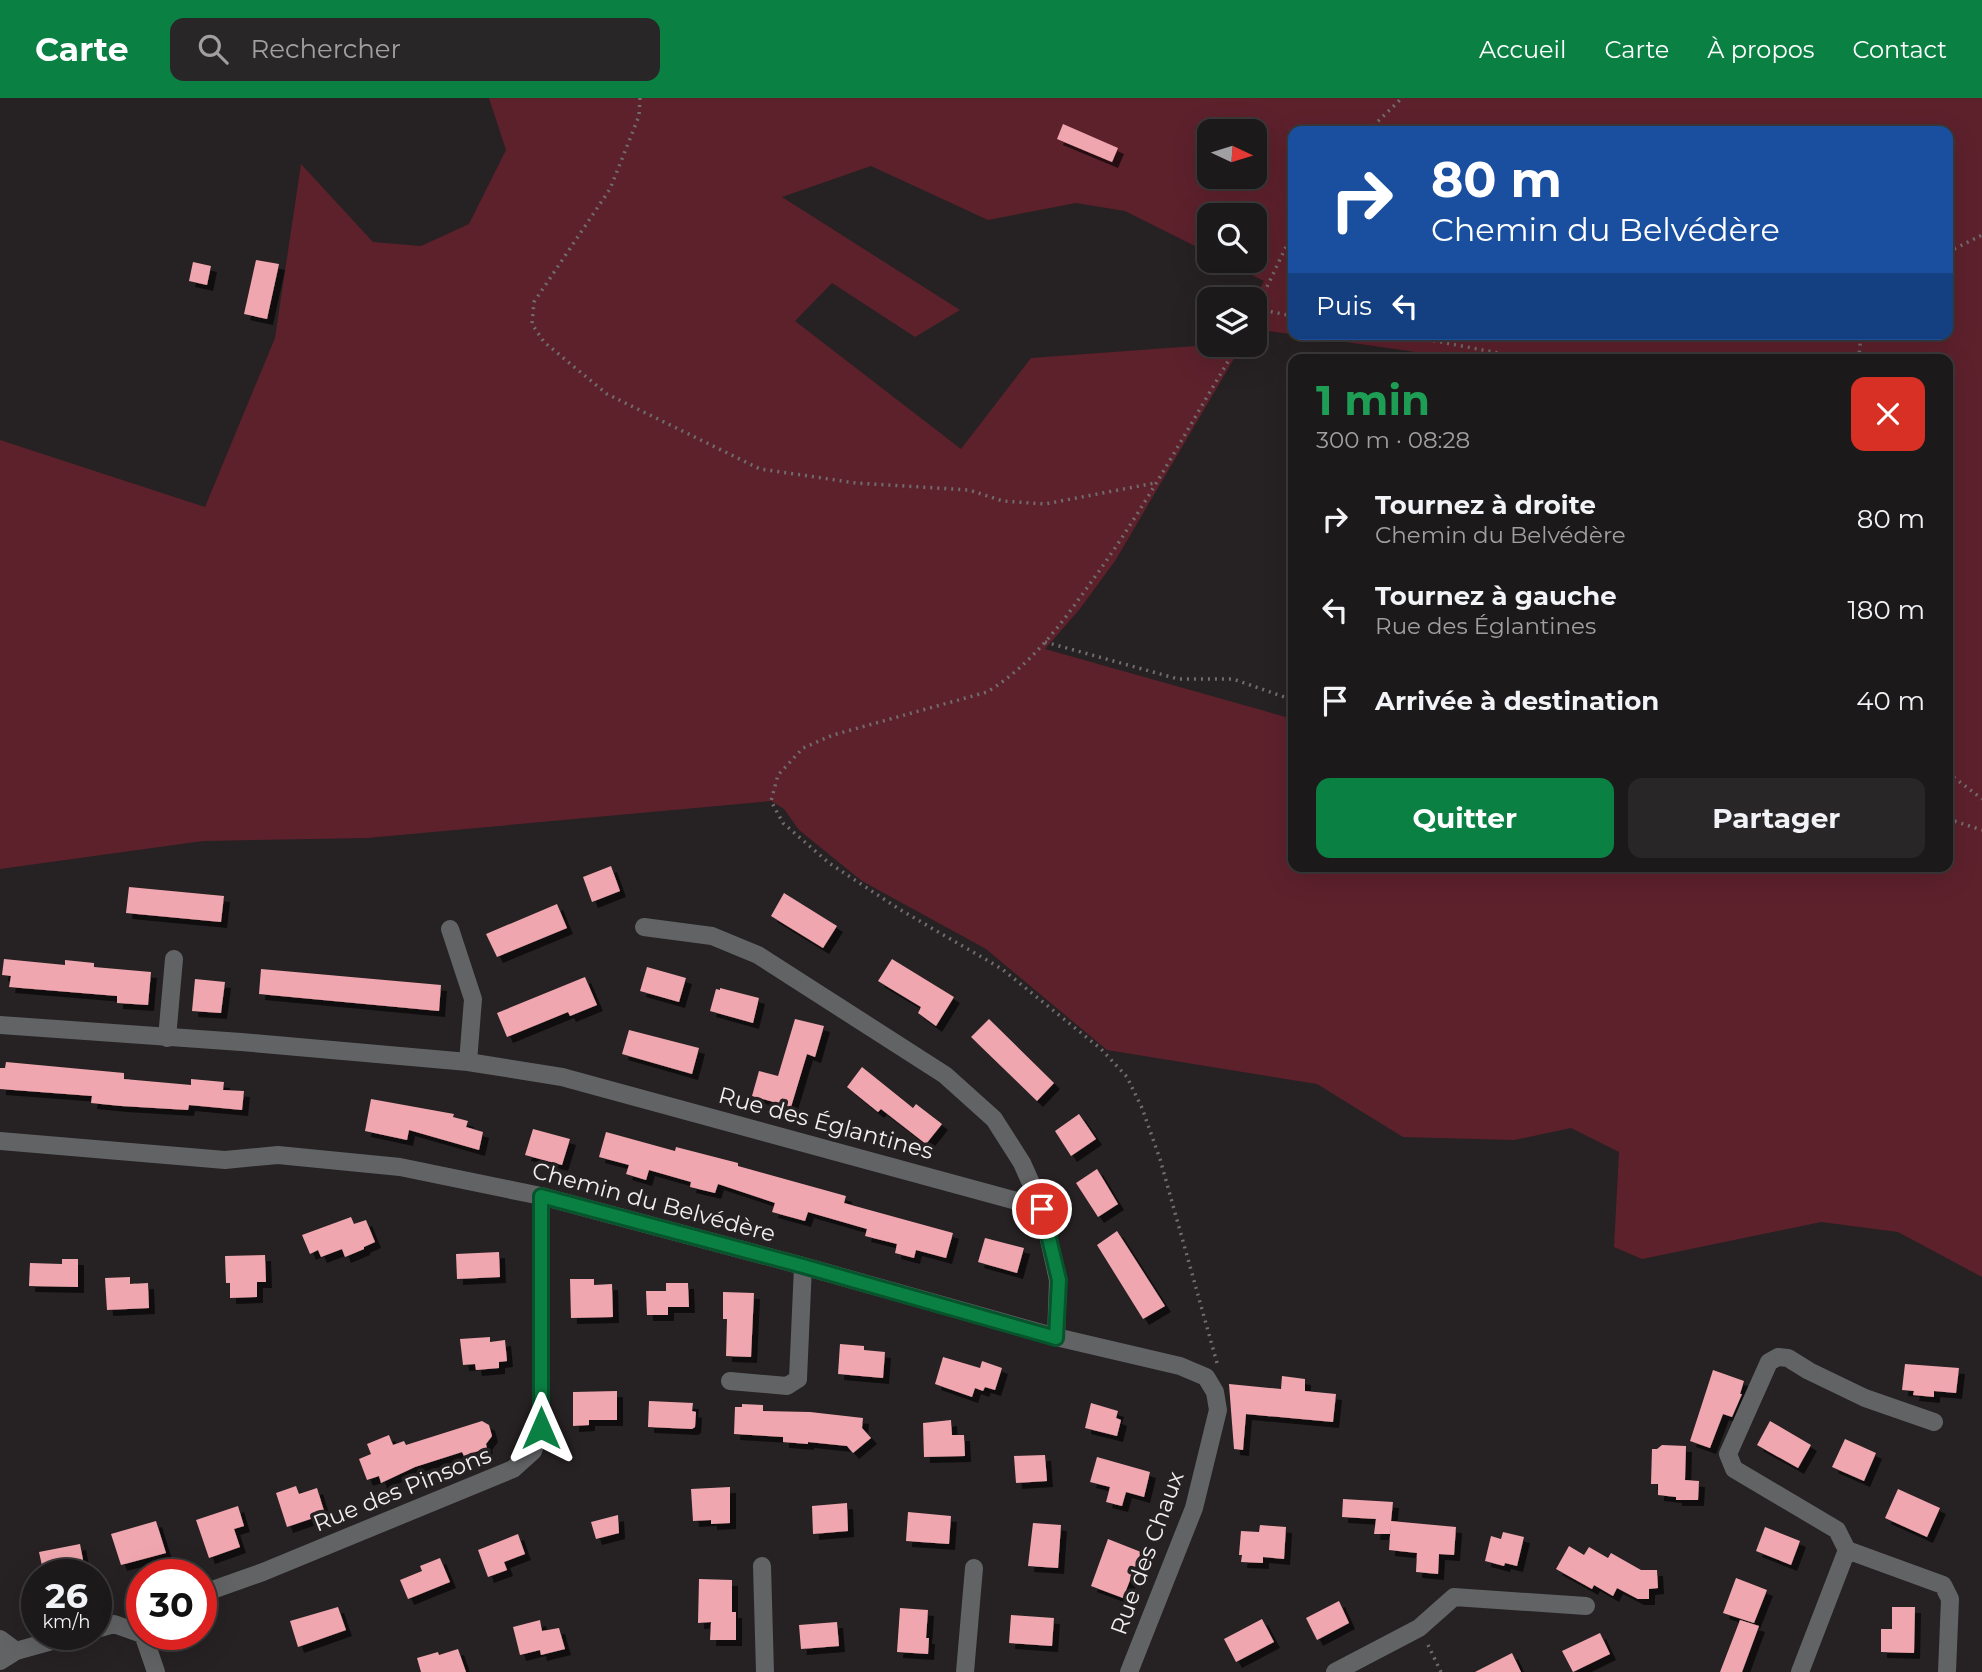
<!DOCTYPE html>
<html lang="fr">
<head>
<meta charset="utf-8">
<style>
	:root { --surface:#1c191a; --page:#292627; --text:#f1f3f6; --muted:#a0a0a2; --line:#3a3839; --accent:#0b8043 }
	body { margin:0; font-family:Montserrat,sans-serif; background:var(--page); color:var(--text); height:100vh; display:flex; flex-direction:column; font-size:26px; white-space:nowrap }
	* { box-sizing:border-box; margin:0 }
	p { font-size:23px; color:var(--muted) }
	.icon { flex:none; width:38px; height:38px; fill:none; stroke:currentColor; stroke-width:2; stroke-linecap:round; stroke-linejoin:round }
	.map { position:relative; flex:1; overflow:hidden }
	.details { position:absolute; left:1288px; top:256px; width:665px; height:518px; display:flex; flex-direction:column; background:var(--surface); border-radius:14px; box-shadow:0 7px 28px #0002,0 0 0 2px var(--line) }
	.details>* { flex:none }
	.top-card { position:absolute; left:1288px; top:28px; width:665px; height:214px; border-radius:14px; box-shadow:0 7px 28px #0002,0 0 0 2px var(--line); background:#1a4fa0; color:#fff; overflow:hidden }
	.needle { width:46px; rotate:94deg }
	.fabs { position:absolute; left:1197px; top:21px; display:grid; gap:14px }
	.fabs a { display:grid; place-items:center; width:70px; height:70px; border-radius:14px; background:var(--surface); box-shadow:0 7px 28px #0002,0 0 0 2px var(--line); font-size:35px }
	.speed { position:absolute; left:21px; top:1461px; display:flex; gap:14px; font-size:35px; font-weight:700; text-align:center }
	.speed>* { display:grid; place-content:center; width:91px; height:91px; border-radius:50%; background:var(--surface); box-shadow:0 7px 28px #0002,0 0 0 2px var(--line); line-height:1 }
	.speed small { font-size:18px; font-weight:400 }
	.speed .limit { border:10px solid #d22; background:#fff; color:#111 }
	.pin { position:absolute; display:grid; place-items:center; width:60px; height:60px; color:#fff; margin:-30px; border:4px solid #fff; border-radius:50%; box-shadow:0 2px 7px #0007 }
	.me { position:absolute; width:77px; margin:-38px; rotate:0deg; stroke-linejoin:round; filter:drop-shadow(0 0 5px #0008) }
	.turn { display:flex; align-items:center; gap:24px; height:147px; padding:0 28px; font-size:32px }
	.turn .icon { width:91px; height:91px; stroke-width:2.5 }
	.turn b { display:block; font-size:49px; line-height:60px }
	.then { display:flex; align-items:center; height:66px; padding:0 28px; background:#0003; gap:14px; font-size:26px }
	.round { display:grid; place-items:center; flex:none; width:74px; height:74px; border-radius:14px; background:var(--page) }
	.headline { display:flex; align-items:center; justify-content:space-between; height:119px; padding:0 28px }
	h1 { font-size:42px; font-weight:700; line-height:52px; color:#1e9e55 }
	.action { display:flex; gap:14px; margin-top:auto; padding:14px 28px }
	.action a { flex:1; height:80px; border-radius:14px; background:var(--accent); color:#fff; font-size:28px; font-weight:700; line-height:80px; text-align:center }
	.action a+a { background:var(--page); color:var(--text) }
	ul { padding:0; list-style:none }
	li { display:flex; align-items:center; gap:21px; height:91px; padding:0 28px }
	li div { flex:1 }
	li b { display:block; font-size:26px }
	li em { font-style:normal }
	header { display:flex; align-items:center; gap:42px; box-sizing:border-box; height:98px; padding:0 35px; background:var(--accent); color:#fff }
	header strong { font-size:33px }
	nav { display:flex; gap:38px; margin-inline-start:auto; font-size:24px }
	.search { width:490px; height:63px; background:var(--page); display:flex; align-items:center; gap:18px; box-sizing:border-box; padding:0 24px; border-radius:14px; color:var(--muted); font-size:26px }
	.map>svg:first-child { display:block }
	.green { fill:#5d212c; fill-rule:evenodd }
	.building { fill:#f0a6ae; filter:url(#shadow) }
	.lines { fill:none; stroke-linecap:round; stroke-linejoin:round }
	.path { stroke:#716c6d; stroke-width:3.5; stroke-dasharray:2 5; stroke-linecap:butt }
	.minor { stroke:#616365; stroke-width:18 }
	.route-casing { stroke:#07532c; stroke-width:18 }
	.route { stroke:#0b8043; stroke-width:12 }
	.labels { text-anchor:middle; dominant-baseline:central; stroke-width:7; stroke-linejoin:round; paint-order:stroke }
	.street-label { font-size:23px; fill:#f2eeef; stroke:#262122 }
</style>
</head>
<body>
<header>
<strong>Carte</strong>
<div class="search"><svg class="icon" aria-label="search" viewBox="0 0 24 24"><circle cx="10" cy="10" r="6"/><path d="M15 15l6 6"/></svg>Rechercher</div>
<nav><a>Accueil</a><a>Carte</a><a>À propos</a><a>Contact</a></nav>
</header>
<div class="map">
<svg width="1982" height="1574" viewBox="0 0 1982 1574">
	<defs>
		<filter id="shadow"><feDropShadow dx="6" dy="6" stdDeviation="0" flood-color="#0009"/></filter>
	</defs>
	<rect width="100%" height="100%" fill="#262122"/>
	<path class="green" d="M489,0H1982V1179L1898,1134L1821,1124L1642,1161L1614,1149L1619,1054L1571,1030L1514,1042L1403,1039L1317,986L1107,952L986,851L862,783L799,732L784,711L771,703L367,740L203,743L0,771V342L205,409L275,240L301,66L373,144L421,148L469,126L506,52ZM1209,33H1255V79H1209ZM1293,33H1948V236H1293ZM871,68L988,122L1076,105L1125,113L1209,155V117H1255V163H1224L1264,183L1255,201V231L1465,261H1948V768H1293V621L1045,551L1079,512L1115,463L1242,247H1209L1031,260L961,351L795,223L832,185L915,239L960,212L782,99Z"/>
	<path class="building" d="M1063,26L1118,50L1112,64L1057,41Z
		M256,162L279,166L267,221L244,216Z
		M193,164L211,168L207,187L189,183Z
		M611,768L620,793L592,804L583,779Z
		M129,789L224,798L221,824L126,815Z
		M784,795L837,828L823,850L771,818Z
		M557,806L567,830L497,859L486,836Z
		M4,861L65,867V862L94,865V869L151,874L148,907L117,905V898L9,889L11,878L2,877Z
		M892,861L954,899L936,928L918,915L921,909L878,883Z
		M647,869L686,880L679,904L640,893Z
		M261,871L441,887L439,913L259,896Z
		M585,879L597,907L570,918L568,914L507,939L497,915Z
		M195,881L225,884L221,915L192,913Z
		M720,890L759,900L753,925L710,913L716,891L720,892Z
		M795,921L824,928L815,959L807,956L791,1009L752,998L759,973L778,978Z
		M989,921L1054,985L1037,1003L971,939Z
		M629,932L699,950L692,976L622,956Z
		M6,964L124,975V981L191,987V981L224,984L223,992L244,993L242,1012L189,1007L188,1012L121,1008L91,1005L92,998L0,991V970H5Z
		M862,969L913,1010L916,1006L942,1026L926,1046L881,1011L878,1014L847,989Z
		M371,1001L454,1016L453,1019L468,1023L466,1029L483,1034L479,1052L409,1032L407,1042L365,1033Z
		M1079,1016L1096,1041L1071,1058L1055,1033Z
		M533,1031L570,1041L562,1067L525,1057Z
		M606,1034L675,1053L676,1049L738,1065V1068L846,1098L844,1105L953,1135L946,1160L916,1152L914,1160L895,1155L897,1146L865,1138L867,1131L808,1114L805,1123L772,1114L775,1105L718,1086L715,1095L690,1089L691,1084L649,1072L646,1082L626,1076L629,1067L599,1059Z
		M1097,1071L1118,1106L1098,1119L1076,1085Z
		M351,1119L354,1126L366,1122L375,1144L364,1149V1151L345,1159L342,1151L321,1159L318,1152L310,1156L302,1137Z
		M1117,1133L1165,1208L1143,1221L1097,1147Z
		M985,1140L1024,1150L1017,1175L978,1164Z
		M499,1154L500,1179L457,1181L456,1156Z
		M265,1157L266,1184H257V1199L230,1200V1185H226L225,1158Z
		M62,1161H78V1189L29,1188L30,1165L62,1166Z
		M130,1179V1186L148,1185L149,1210L107,1212L105,1180Z
		M570,1181H594V1187L612,1186L613,1219L571,1220Z
		M666,1185H688L689,1209H668V1217H647L646,1193H666Z
		M723,1194L754,1195L751,1259L726,1258L727,1221H723Z
		M490,1239V1244L505,1242L507,1263L499,1264V1270L476,1272L475,1266L463,1267L460,1241Z
		M840,1246L864,1248V1252L885,1254L883,1280L838,1276Z
		M943,1259L980,1270L982,1263L1002,1270L995,1292L985,1289L983,1293L975,1290L972,1299L935,1286Z
		M1905,1266L1959,1270L1956,1295L1934,1293V1299L1913,1297L1914,1293L1902,1292Z
		M1713,1272L1744,1283L1740,1296H1742L1732,1319L1723,1316L1710,1350L1690,1343Z
		M1282,1278L1305,1281V1293L1336,1296L1333,1324L1246,1316L1243,1352L1234,1351L1229,1286L1281,1291Z
		M617,1293V1322H589V1327L573,1328V1294Z
		M649,1303L693,1305L692,1313L696,1314L695,1329L692,1331L648,1329Z
		M1091,1305L1118,1313L1116,1320L1121,1322L1117,1338L1085,1330Z
		M742,1306L763,1307V1313L810,1314L863,1320L862,1330L871,1340L853,1355L847,1348L808,1344V1346L783,1344V1339L734,1336L735,1309H742Z
		M951,1322L952,1337H964L965,1358L924,1359L923,1325Z
		M482,1323L489,1327L492,1338L486,1346L487,1350L464,1358L462,1354L415,1369L381,1385L379,1378L367,1382L359,1361L371,1356L367,1346L389,1337L393,1347L404,1343L406,1347Z
		M1770,1323L1811,1347L1798,1370L1757,1347Z
		M1845,1341L1876,1355L1864,1383L1832,1369Z
		M1662,1347L1686,1348L1685,1382L1699,1383L1698,1402H1676V1399L1658,1397V1386H1651L1652,1351H1657Z
		M1045,1357L1047,1383L1016,1385L1014,1358Z
		M1097,1359L1150,1374L1144,1399L1126,1394L1122,1408L1106,1404L1110,1389L1090,1384Z
		M296,1388L299,1396L317,1390L325,1416L287,1429L276,1395Z
		M730,1389V1425L711,1426V1422L693,1423L691,1391Z
		M1898,1391L1940,1410L1927,1439L1885,1420Z
		M1343,1401L1393,1404L1391,1423L1456,1429L1454,1457L1439,1456L1438,1476L1416,1474L1417,1455L1389,1452L1391,1424L1390,1436H1374L1376,1421L1342,1419Z
		M847,1405L848,1433L813,1436L812,1408Z
		M238,1408L244,1428L234,1431L240,1449L209,1460L196,1422Z
		M908,1414L951,1418L949,1446L906,1443Z
		M618,1417L619,1435L596,1441L591,1424Z
		M156,1423L166,1455L121,1467L111,1436Z
		M1033,1425L1061,1427L1058,1470L1028,1468Z
		M1260,1427L1286,1429L1284,1461L1263,1459V1465L1241,1464L1242,1457H1239L1241,1433L1259,1434Z
		M1765,1429L1800,1443L1791,1467L1756,1453Z
		M1503,1434L1524,1439L1517,1468L1505,1465L1504,1468L1485,1463L1491,1438L1501,1441Z
		M518,1436L525,1456L504,1464L507,1472L488,1479L478,1452Z
		M1108,1441L1141,1454L1123,1500L1091,1488Z
		M80,1446L85,1472L61,1477H44L39,1454Z
		M1569,1448L1584,1457L1589,1449L1608,1460L1611,1455L1641,1472H1657L1658,1490L1649,1491V1501H1638L1617,1490L1613,1498L1594,1487L1592,1491L1556,1471Z
		M440,1460L450,1484L408,1501L400,1482L422,1473L420,1468Z
		M1736,1480L1767,1492L1754,1525L1723,1515Z
		M699,1481L732,1482V1514H736V1542H710L711,1524L698,1525Z
		M1339,1503L1349,1525L1317,1542L1306,1520Z
		M338,1509L346,1532L298,1549L290,1523Z
		M1892,1509H1915L1914,1555L1881,1554V1531H1892Z
		M900,1510L928,1512L926,1540H929L928,1556L897,1554Z
		M1011,1517L1054,1520L1052,1548L1009,1545Z
		M1262,1521L1274,1544L1236,1564L1224,1541Z
		M540,1522L542,1533L559,1530L565,1551L541,1557L540,1552L520,1557L513,1529Z
		M1740,1522L1759,1528L1742,1574H1720Z
		M837,1524L839,1548L801,1551L799,1527Z
		M1600,1535L1610,1556L1573,1574L1562,1553Z
		M458,1551L466,1574H421L417,1560L438,1554L439,1557Z
		M1512,1555L1521,1574H1475Z"/>
	<g class="lines">
		<path class="path" d="M640,0L639,18L610,91L534,204L532,226L544,244L607,296L760,371L856,385L969,392L1003,403L1045,406L1155,385
			M1368,33L1402,0
			M1948,154L1982,137
			M1257,211L1293,218
			M1255,214L1293,134
			M1399,236L1530,261
			M1857,261L1859,258L1861,236
			M1045,544L1178,581H1233L1293,602
			M1948,675L1982,701
			M1948,721L1982,732
			M1217,1265L1160,1061L1142,1010L1127,979L1101,951L1002,871L899,811L829,765L783,725L771,703L778,677L803,650L833,637L987,594C1030,568 1060,528 1089,487C1145,411 1189,327 1238,247
			M1428,1547L1441,1574"/>
		<path class="minor" d="M644,829L712,838L758,857L945,977L994,1021L1022,1065L1042,1110
			M450,831L473,901L468,964
			M0,927L241,944L468,964L562,979L1042,1110L1058,1182L1056,1239
			M167,940L174,861
			M0,1043L225,1062L278,1057L400,1069L541,1098L803,1168L1056,1239L1180,1268L1206,1279L1215,1294L1218,1312L1194,1410L1129,1574
			M730,1283L787,1288L798,1281L803,1168
			M1847,1452L1837,1432L1734,1371L1728,1356L1769,1264L1778,1259L1788,1260L1809,1273L1865,1300L1934,1324
			M762,1468L765,1574
			M201,1496L263,1474L513,1371L533,1353L541,1330V1098
			M96,1531L114,1526L142,1536
			M143,1536L156,1574
			M0,1541L16,1553
			M0,1563L16,1553L77,1536
			M965,1574L974,1470
			M1335,1574L1419,1530L1454,1499L1586,1508
			M1800,1574L1847,1452L1943,1487L1950,1501L1947,1574"/>
	</g>
	<g class="lines">
		<g class="route-casing">
			<path id="route" d="M541,1330V1098L803,1168L1056,1240L1059,1182L1042,1111"/>
		</g>
		<use href="#route" class="route"/>
	</g>
	<g class="labels">
		<g class="street-label">
			<text transform="translate(826 1025) rotate(15)">Rue des Églantines</text>
			<text transform="translate(654 1104) rotate(15)">Chemin du Belvédère</text>
			<text transform="translate(402 1391) rotate(-22)">Rue des Pinsons</text>
			<text transform="translate(1147 1455) rotate(-70)">Rue des Chaux</text>
		</g>
	</g>
</svg>
<div class="fabs">
<a><svg class="needle" viewBox="-14 -14 28 28"><path d="M0-13l5 13h-10z" fill="#e53935"/><path d="M0 13l5-13h-10z" fill="#a0a0a2"/></svg></a>
<a><svg class="icon" aria-label="search" viewBox="0 0 24 24"><circle cx="10" cy="10" r="6"/><path d="M15 15l6 6"/></svg></a>
<a><svg class="icon" aria-label="layers" viewBox="0 0 24 24"><path d="M12 4l9 5-9 5-9-5zM3 14l9 5 9-5"/></svg></a>
</div>
<div class="speed"><div>26<small>km/h</small></div><div class="limit">30</div></div>
<div class="pin" style="left:1042px;top:1111px;background:#d93025"><svg class="icon" aria-label="arrive" viewBox="0 0 24 24"><path d="M6 21V4h12l-3 4 3 4H6"/></svg></div>
<svg class="me" style="left:541px;top:1330px" viewBox="-20 -20 40 40"><path d="M0-17L14 15 0 8-14 15z" fill="#0b8043" stroke="#fff" stroke-width="4"/></svg>
<div class="top-card">
<div class="turn"><svg class="icon" aria-label="right" viewBox="0 0 24 24"><path d="M7 20v-9h11M14 6l5 5-5 5"/></svg><div><b>80 m</b>Chemin du Belvédère</div></div>
<div class="then">Puis<svg class="icon" aria-label="left" viewBox="0 0 24 24"><path d="M17 20v-9H6M10 6l-5 5 5 5"/></svg></div>
</div>
<section class="details">
<div class="headline"><div><h1>1 min</h1><p>300 m · 08:28</p></div><a class="round" style="background:#d93025;color:#fff"><svg class="icon" aria-label="close" viewBox="0 0 24 24"><path d="M6 6l12 12M18 6L6 18"/></svg></a></div>
<ul>
<li><svg class="icon" aria-label="right" viewBox="0 0 24 24"><path d="M7 20v-9h11M14 6l5 5-5 5"/></svg><div><b>Tournez à droite</b><p>Chemin du Belvédère</p></div><em>80 m</em></li>
<li><svg class="icon" aria-label="left" viewBox="0 0 24 24"><path d="M17 20v-9H6M10 6l-5 5 5 5"/></svg><div><b>Tournez à gauche</b><p>Rue des Églantines</p></div><em>180 m</em></li>
<li><svg class="icon" aria-label="arrive" viewBox="0 0 24 24"><path d="M6 21V4h12l-3 4 3 4H6"/></svg><div><b>Arrivée à destination</b></div><em>40 m</em></li>
</ul>
<div class="action"><a>Quitter</a><a>Partager</a></div>
</section>
</div>
</body>
</html>
